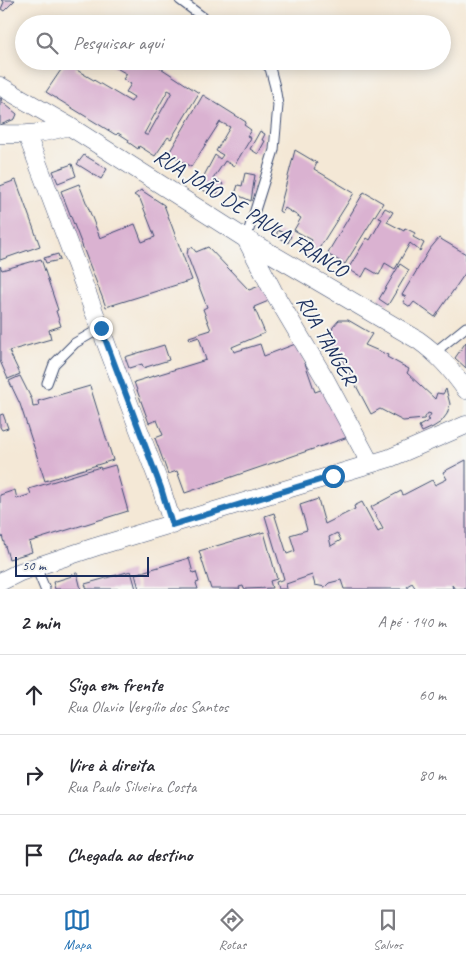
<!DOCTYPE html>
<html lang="pt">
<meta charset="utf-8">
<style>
:root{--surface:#fff;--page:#f7f7f7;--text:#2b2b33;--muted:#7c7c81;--line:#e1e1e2;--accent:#1f6fb2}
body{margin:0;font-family:Caveat,sans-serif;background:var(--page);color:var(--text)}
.scale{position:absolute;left:15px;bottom:12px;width:134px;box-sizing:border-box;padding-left:5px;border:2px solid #1b2f5e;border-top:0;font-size:14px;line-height:18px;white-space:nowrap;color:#1b2f5e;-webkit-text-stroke:4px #f6f6f2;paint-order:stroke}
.stop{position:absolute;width:15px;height:15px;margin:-11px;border:4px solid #1f6fb2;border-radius:50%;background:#fff}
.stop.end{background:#1f6fb2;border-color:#fff;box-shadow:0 1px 5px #0008}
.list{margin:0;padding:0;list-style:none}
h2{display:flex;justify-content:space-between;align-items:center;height:65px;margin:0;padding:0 20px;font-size:21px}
h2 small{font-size:16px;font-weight:400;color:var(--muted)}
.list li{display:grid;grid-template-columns:32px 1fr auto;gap:15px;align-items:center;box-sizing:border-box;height:80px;padding:0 20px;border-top:1px solid var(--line)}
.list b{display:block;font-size:19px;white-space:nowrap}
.list p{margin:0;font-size:16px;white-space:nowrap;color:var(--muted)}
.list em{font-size:16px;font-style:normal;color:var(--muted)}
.icon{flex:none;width:28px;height:28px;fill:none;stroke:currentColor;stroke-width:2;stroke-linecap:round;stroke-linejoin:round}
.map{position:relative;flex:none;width:466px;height:589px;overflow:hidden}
.search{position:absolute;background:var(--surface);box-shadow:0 2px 12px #0003;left:15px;right:15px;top:15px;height:55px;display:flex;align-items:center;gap:12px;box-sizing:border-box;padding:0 18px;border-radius:28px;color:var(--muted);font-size:19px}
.sheet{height:305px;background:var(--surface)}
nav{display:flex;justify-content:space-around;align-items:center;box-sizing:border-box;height:70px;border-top:1px solid var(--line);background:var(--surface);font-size:14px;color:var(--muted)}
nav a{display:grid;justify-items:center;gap:2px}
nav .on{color:var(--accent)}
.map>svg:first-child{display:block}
.building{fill:#dab2d1;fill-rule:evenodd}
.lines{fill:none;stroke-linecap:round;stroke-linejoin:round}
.service-casing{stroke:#3c4b70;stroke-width:11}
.minor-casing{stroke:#3c4b70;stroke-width:19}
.service{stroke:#fff;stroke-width:9}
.minor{stroke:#fff;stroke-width:18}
.route{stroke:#1f6fb2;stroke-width:6}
.labels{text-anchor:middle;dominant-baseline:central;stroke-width:4;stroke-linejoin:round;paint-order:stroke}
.street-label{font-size:21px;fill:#1b2f5e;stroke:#f6f6f2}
</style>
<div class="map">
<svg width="466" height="589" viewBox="0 0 466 589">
<rect width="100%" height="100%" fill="#f6f6f2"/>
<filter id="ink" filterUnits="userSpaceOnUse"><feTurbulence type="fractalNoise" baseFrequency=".02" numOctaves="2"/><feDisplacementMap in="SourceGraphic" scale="10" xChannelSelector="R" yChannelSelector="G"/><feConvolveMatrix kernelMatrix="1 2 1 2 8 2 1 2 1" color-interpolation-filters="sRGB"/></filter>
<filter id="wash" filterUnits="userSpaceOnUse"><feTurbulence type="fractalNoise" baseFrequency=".0096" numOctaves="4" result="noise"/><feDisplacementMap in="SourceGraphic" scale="20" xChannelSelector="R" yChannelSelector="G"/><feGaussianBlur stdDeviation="1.12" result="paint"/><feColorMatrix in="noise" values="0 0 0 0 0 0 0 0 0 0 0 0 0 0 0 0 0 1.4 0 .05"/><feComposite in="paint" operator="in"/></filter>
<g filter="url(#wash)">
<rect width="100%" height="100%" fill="#f4e8d6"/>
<g id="blocks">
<!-- building -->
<path class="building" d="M1,0h14l-11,11 -3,-2 3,-7z
M65,61h15l-5,8 56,33 3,-5 -8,-5 5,-8 -8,-5 4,-5 -23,-13h46l49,32 -28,46 -3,-2 -13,19 -16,-10 -1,3 -10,-7 1,-2 -11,-7 -2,2 -70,-43 19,-28zM168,90l4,2 -24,43h-2l-2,-1z
M203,95l43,27 -2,3 7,5 -4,6 4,2 -17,28 -9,-5 -12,18 10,5 -8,13 -17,-10 17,-32 5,4 3,-4 -7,-4 14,-24 -10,-5 -29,45 -22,-14z
M0,98l2,1 -1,2 16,13 -2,5 -15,6z
M260,131l5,3 -3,6 3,1 -7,13 -8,-5z
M295,150l22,13 -3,6 40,24 -41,65 -8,-5 7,-13 -18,-10 7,-12 -16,-10 -3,5 -3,-2z
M84,155l23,14 -6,10 -24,-15z
M72,164l4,12 -18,7 -5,-12z
M245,173l10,2 -4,26 -16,-7 3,-9 4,1z
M16,180l24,66 -40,14v-74z
M79,184l21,54 35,-14 7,18 13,-5 -15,-38 -6,-4 7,-5 23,15 28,75 -86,27 -45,-116z
M364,192l19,11 -38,61 -18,-10z
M385,208l8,4 -6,10 17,9 1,-3 10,5 -2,4 11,6 -4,8 -10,-8 -15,26 -10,-6 -6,12 -12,-7 -5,9 -14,-8 19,-31 3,2 12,-21 -3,-1z
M277,230l14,6 -3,7 -11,-7z
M439,238l27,16v18l-31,45 -21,-15 -4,5 -7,-5 3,-5 -4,-2 27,-45z
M192,247l4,5 12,-5 41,43 13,-5 9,15 -17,7 11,26 -33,14 2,5 26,-8 4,12 34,-13 17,49 11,-4 25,48 -166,57 -8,-22 -9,3 -13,-36 8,-3 -6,-15 -8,3 -15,-41 72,-22 -7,-23 -9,3 -1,-3 22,-7 -8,-21 4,-2 -20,-52 1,-6z
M58,254l2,6 -14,3 -2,-5z
M41,259l17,51 -2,1 5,15 -12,4 2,9 -42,12 11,23 -12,5 -8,-18v-95l2,4z
M400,264l9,6 -21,35 -9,-6z
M339,320h9l24,14 -7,11 23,10 -1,2 22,12 -2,4 28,26 2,-6 6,1 3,-5 4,15 -3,10 -6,8 -8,5 -11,5 -3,-6 11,-6 -2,-1 3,-5 -3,-1 -4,6 -21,2 -23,-12 -9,5 -37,-70 -3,-10 2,-7z
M466,342v26l-11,-10z
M164,345l5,15 -26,8 -1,-4 -13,4 -4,-11z
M20,376l12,24 1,7 6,-1 -1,-5 52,-15 23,74 -68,21 -25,-77 -11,-23z
M3,414l5,14 -6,2 -2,-3v-12z
M466,460v129h-11l-3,-4 1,4h-37l-4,-6 -5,3 2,3h-65l-3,-9 -12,3 -4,4 -10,-2 -3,-10 -26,9 1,5h-9l-2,-7 8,-3 -19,-63 9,-3 13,41 8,-3 -5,-16 17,-5 -7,-25 18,-6 7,25 30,-15 -1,-3 8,-4 16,30 5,-3 -12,-22 30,-16 2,4 29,-15 3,5 12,-6 -4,-7zM337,533l4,7 -10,6 -2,-9z
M115,465l13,46 -99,31 3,10 -23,7 -7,-23h-2v-41l15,-5 2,9 14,-5 -2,-5 71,-22 1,2z
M264,532l13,47 -7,2 2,7 -28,1 -1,-3 -4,1 1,2h-29l-12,-38z
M189,558l4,15 3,-1 3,10 -3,1 2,6h-59l-4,-15z
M131,571l5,18h-49l-2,-5z
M77,573l4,16h-26l-2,-7 19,-6v-2z"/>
</g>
</g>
<g filter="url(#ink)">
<use href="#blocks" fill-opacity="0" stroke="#3c4b70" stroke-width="1"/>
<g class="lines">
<defs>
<path id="service" d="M180,0l32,24
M246,239l28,-89 4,-45 -3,-18 -5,-19 -8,-7
M435,352l31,-25
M47,383l7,-19 21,-21 26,-15
M36,567l9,22"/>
<path id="minor" d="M0,86l69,40 177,113 172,101c21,15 33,29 48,50
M0,134c28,1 42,0 69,-8
M27,135l93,245 41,108 12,37
M246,239l27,52 51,86 46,86
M0,582l20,-10 75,-25 295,-89 76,-33"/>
</defs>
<!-- service casing -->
<use href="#service" class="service-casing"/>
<!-- minor casing -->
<use href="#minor" class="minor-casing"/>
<!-- service -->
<use href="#service" class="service"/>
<!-- minor -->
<use href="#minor" class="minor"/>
</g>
</g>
<g class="lines" filter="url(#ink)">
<!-- route -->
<path class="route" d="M101,328l60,160 11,37 161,-49"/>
</g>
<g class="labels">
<!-- street labels -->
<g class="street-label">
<text transform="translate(251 213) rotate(32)">RUA JOÃO DE PAULA FRANCO</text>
<text transform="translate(327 340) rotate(60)">RUA TANGER</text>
</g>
</g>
</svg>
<div class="scale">50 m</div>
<div class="stop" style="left:333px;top:476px"></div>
<div class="stop end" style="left:101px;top:328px"></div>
<div class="search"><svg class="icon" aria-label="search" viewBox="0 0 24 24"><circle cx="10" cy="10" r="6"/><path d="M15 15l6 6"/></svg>Pesquisar aqui</div>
</div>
<section class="sheet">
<h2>2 min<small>A pé · 140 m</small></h2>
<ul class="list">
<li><svg class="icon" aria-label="ahead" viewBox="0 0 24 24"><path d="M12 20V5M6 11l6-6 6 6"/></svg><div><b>Siga em frente</b><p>Rua Olavio Vergílio dos Santos</p></div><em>60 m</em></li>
<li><svg class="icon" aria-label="right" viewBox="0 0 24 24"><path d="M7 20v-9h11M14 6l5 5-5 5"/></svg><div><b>Vire à direita</b><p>Rua Paulo Silveira Costa</p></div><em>80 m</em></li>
<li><svg class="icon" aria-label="arrive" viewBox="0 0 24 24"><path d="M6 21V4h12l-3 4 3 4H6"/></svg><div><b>Chegada ao destino</b></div></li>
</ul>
</section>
<nav>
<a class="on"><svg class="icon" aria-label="map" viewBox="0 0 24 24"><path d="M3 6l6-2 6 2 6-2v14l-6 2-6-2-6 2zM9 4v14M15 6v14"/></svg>Mapa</a>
<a><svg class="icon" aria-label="directions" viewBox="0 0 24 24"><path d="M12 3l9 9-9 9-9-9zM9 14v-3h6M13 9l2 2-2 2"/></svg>Rotas</a>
<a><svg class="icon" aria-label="saved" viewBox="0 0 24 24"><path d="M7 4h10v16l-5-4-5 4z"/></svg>Salvos</a>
</nav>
